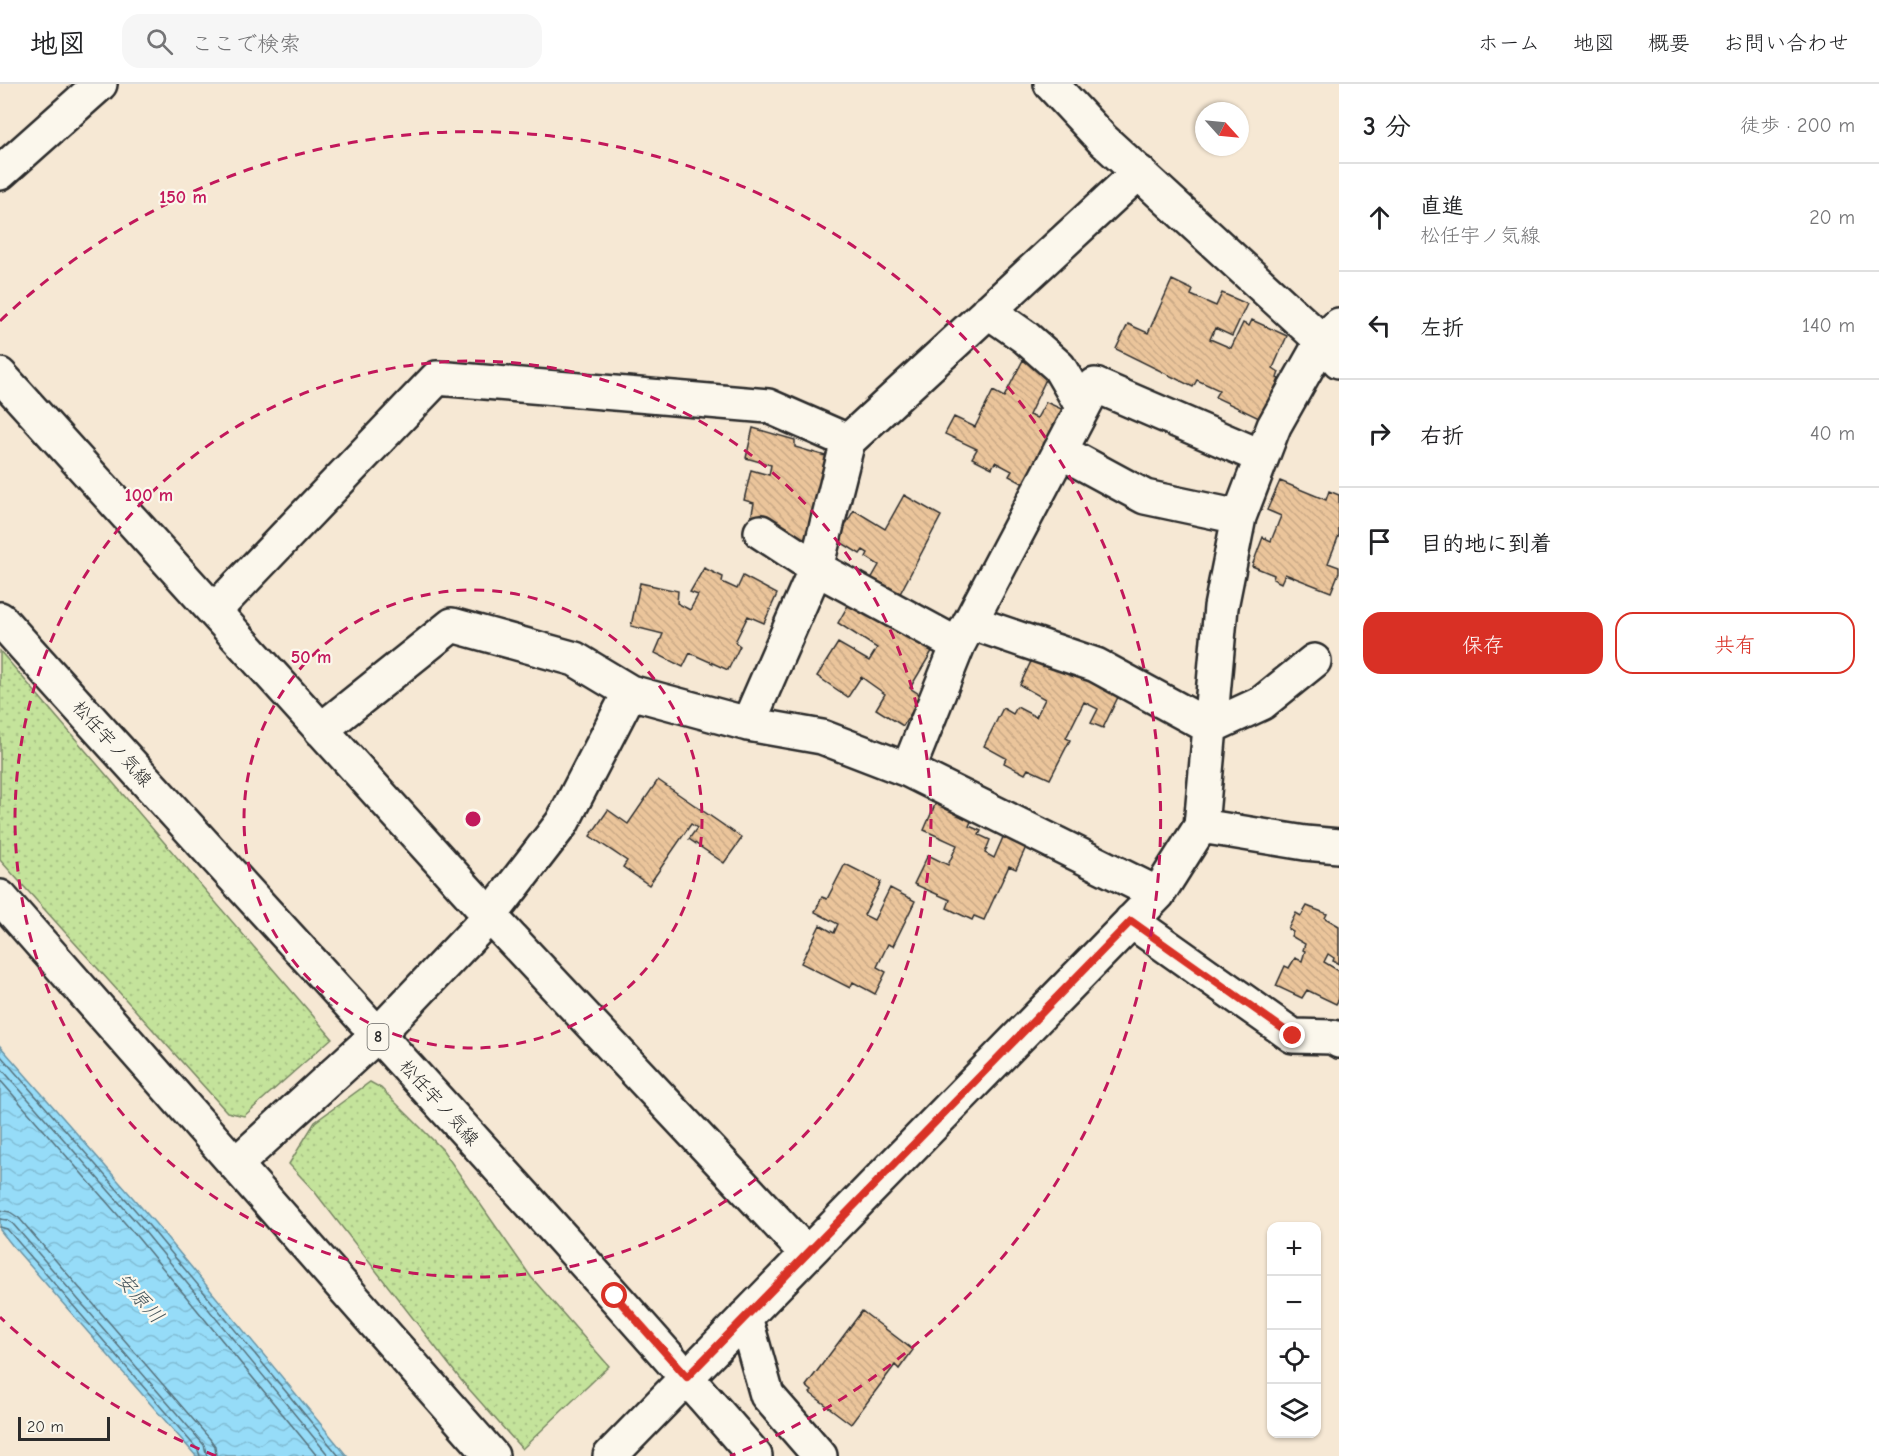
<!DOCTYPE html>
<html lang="ja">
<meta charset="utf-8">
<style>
:root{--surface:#fff;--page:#f6f6f6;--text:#202124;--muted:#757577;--line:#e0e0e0;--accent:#d93025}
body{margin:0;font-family:"Comic Neue","Klee One",sans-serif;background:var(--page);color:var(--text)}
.controls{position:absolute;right:18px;bottom:18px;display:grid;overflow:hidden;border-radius:12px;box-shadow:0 2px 4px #0004}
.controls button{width:54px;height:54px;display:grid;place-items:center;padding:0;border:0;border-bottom:2px solid var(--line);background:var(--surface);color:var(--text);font:30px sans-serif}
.compass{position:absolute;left:1195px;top:18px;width:54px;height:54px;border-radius:50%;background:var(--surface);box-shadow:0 2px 4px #0004;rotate:117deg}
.scale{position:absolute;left:18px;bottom:15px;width:92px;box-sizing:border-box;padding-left:6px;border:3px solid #2b2b2b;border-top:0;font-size:16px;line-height:21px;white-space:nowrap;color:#2b2b2b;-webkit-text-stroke:4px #fbf7ec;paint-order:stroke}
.stop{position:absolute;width:18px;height:18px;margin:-14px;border:4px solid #d93025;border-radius:50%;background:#fff}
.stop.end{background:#d93025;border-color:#fff;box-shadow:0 2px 6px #0008}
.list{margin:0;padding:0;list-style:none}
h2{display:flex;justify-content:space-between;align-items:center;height:78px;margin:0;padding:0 24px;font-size:26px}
h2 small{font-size:20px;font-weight:400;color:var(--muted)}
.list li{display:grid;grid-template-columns:39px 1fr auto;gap:18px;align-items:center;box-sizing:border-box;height:108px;padding:0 24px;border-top:2px solid var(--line)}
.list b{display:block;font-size:22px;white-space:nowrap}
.list p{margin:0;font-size:20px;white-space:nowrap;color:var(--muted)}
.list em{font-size:20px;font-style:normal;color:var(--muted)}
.actions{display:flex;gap:12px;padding:18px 24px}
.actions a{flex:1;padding:14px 0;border:2px solid var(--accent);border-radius:18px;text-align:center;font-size:21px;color:var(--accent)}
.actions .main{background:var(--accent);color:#fff}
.icon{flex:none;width:33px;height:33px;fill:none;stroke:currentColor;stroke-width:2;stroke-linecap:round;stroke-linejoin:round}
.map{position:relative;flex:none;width:1339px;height:1372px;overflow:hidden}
header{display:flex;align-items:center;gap:36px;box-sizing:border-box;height:84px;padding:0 30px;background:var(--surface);border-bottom:2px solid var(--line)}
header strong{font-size:28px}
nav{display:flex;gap:33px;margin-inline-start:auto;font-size:21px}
.search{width:420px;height:54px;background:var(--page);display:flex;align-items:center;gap:15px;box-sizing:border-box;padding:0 21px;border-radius:18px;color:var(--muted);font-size:22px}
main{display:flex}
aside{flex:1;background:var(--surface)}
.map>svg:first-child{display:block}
.grass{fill:url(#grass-dots);stroke:#788763;stroke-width:1.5}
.water{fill:url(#water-waves);stroke:#6b95a6;stroke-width:1.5}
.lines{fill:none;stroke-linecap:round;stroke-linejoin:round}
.shore{stroke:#56727d;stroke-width:1.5}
.building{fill:url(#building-back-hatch);stroke:#2b2b2b;stroke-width:1.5}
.minor-casing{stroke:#2b2b2b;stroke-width:38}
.major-casing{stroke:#2b2b2b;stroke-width:38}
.minor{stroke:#fbf7ec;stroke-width:33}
.major{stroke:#fbf7ec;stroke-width:33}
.route{stroke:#d93025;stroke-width:8}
.ring{fill:none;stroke:#c2185b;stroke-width:3;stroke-dasharray:10 8}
.labels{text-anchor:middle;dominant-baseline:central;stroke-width:4.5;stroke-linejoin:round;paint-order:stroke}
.shield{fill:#fbf7ec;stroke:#696865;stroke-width:1.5}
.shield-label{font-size:16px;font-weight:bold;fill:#2b2b2b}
.street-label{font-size:18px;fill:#2b2b2b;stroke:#fbf7ec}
.water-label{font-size:20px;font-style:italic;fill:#46575e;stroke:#fbf7ec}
.centre{fill:#c2185b;stroke:#fbf7ec;stroke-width:3}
.ring-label{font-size:18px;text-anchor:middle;font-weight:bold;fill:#c2185b;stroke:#fbf7ec;stroke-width:4.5;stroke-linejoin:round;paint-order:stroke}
</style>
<header>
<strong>地図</strong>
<div class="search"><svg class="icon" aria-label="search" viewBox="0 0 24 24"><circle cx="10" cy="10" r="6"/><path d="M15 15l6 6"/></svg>ここで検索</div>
<nav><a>ホーム</a><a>地図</a><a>概要</a><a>お問い合わせ</a></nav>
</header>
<main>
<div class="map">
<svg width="1339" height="1372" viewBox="0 0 1339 1372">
<defs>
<pattern id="grass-dots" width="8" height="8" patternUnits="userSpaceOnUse" patternTransform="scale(1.5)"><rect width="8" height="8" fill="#c4e39b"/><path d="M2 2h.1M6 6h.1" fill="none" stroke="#a9c386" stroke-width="1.8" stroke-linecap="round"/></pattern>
<pattern id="water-waves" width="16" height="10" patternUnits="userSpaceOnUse" patternTransform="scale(1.5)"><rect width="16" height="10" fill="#96dcf8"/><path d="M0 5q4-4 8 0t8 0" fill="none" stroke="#81bdd5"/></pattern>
<pattern id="building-back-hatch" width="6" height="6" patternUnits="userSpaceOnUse" patternTransform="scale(1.5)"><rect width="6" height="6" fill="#ebc59b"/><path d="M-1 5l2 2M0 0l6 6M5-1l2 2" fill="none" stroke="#caa986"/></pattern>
</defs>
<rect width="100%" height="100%" fill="#f6e8d4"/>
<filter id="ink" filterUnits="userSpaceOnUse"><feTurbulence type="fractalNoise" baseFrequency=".0167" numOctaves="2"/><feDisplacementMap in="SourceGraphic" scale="12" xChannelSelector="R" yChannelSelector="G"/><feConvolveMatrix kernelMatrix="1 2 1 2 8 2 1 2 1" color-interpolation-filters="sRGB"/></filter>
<g filter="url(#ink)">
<!-- grass -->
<path class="grass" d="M0,567l332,387 -88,78 -17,-4 -227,-252z
M370,998l11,6 61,61 89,128 78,89 -87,83 -61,-69 -147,-189 -25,-27 26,-42z"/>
<!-- water -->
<path class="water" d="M0,962l155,177 192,233h-151l-184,-211 -12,-15z"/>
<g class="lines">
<!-- shore -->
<path class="shore" d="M0,971l150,172 189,229
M0,983l145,165 184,224
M0,996l138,158 179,218
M0,1126l10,2 9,6 191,221 5,7 1,10
M0,1135l7,1 6,4 191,221 3,11
M0,1143l7,2 191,221 2,6"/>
</g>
<!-- building -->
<path class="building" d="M1172,196l21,10 -2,5 25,11 6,-13 25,11 -15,32 -17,-8 -5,11 21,9 12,-25 6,3 3,-6 35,16 -14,32 6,4 -2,6 2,1 -18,40 -46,-22 4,-7 -22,-10 -4,7 -77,-38 12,-25 20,9z
M1023,276l17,10 -2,2 9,5 -18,38 8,3 9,-16 22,10 -37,76 -22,-12 3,-5 -17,-9 -3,6 -20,-10 5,-9 -32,-15 9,-17 21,10 18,-36 11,6z
M753,344l42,12v7l34,10 -17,84 -24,-6 1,-7 -38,-10 3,-15 -10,-3 7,-30 18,5 2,-10 -25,-7z
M1280,397l46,19 3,-9 10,4v40l-11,28 11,4v5l-8,20 -46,-18 -4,9 -8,-4 1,-4 -22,-9 11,-29 8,4 10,-25 -14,-6z
M904,411l37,21 -46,87 -29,-15 13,-23 -13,-8 2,-4 -5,-3 -3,4 -23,-14 17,-30 31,19z
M704,484l19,9 -1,5 15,7 6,-13 34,18 -13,29 -16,-7 -13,26 5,4 -12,24 -38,-17 -7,14 -28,-14 8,-19 -32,-8 9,-43 38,8 -1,12 13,7 8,-15 -8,-3z
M850,518l42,26 4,-6 38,26 -24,40 12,8 -19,30 -27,-17 9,-15 -24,-17 -13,20 -31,-21 21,-33 31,18 8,-13 -39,-25z
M1034,571l87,36 -18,37 -12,-5 7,-14 -14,-7 -18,36 4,2 -20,39 -22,-10 -3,5 -21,-11 2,-5 -22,-12 19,-38 10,6 4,-7 19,10 9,-18 -25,-14z
M658,696l84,58 -18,25 -35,-24 8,-11 -6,-4 -42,61 -26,-18 4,-6 -37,-25 18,-26 20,14z
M937,716l36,17 -4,9 12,5 -2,4 11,5 -5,13 9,5 10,-23 23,10 -11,24 -7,-3 -25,54 -10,-4 -2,4 -25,-12 3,-8 -36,-16 14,-29 20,10 9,-20 -33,-15z
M845,780l36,18 -17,33 10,5 16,-32 25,13 -22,45 -5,-2 -11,23 9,5 -11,22 -22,-12 -3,6 -49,-25 19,-38 14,8 4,-9 -23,-12 7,-15 5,2z
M1307,822l20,8 -2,4 14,8v38l-6,-3 1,-3 -6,-4 -4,8 15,9v28l-3,5 -29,-14 -5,8 -26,-12 9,-20 4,2 6,-10 7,3 3,-10 -2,-1 2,-6 -14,-8 2,-4 -5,-3 8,-16 5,3z
M862,1227l51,39 -14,19 -4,-4 -44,59 -41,-31 2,-2 -6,-5z"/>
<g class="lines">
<defs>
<path id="minor" d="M1051,0l51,55 220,202 17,20
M0,89l100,-89
M988,227l37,26 34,30 24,41
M0,291l490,541 317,338
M1060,367l85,46 94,20
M761,448l55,36 142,77
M214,527l223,-233 331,28 80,35 291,-269
M970,538l126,43 114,62 52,-24 52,-42
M748,640l68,-156 32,-127
M321,646l131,-105 123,34 55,33
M908,686l50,-125 137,-260 167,72
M1201,742l20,-219 18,-90 35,-91 48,-85 17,-16
M1131,837l162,115 40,1 6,4
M236,1080l141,-129 113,-119 72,-93 68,-131 118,32 74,13 86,33 250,124
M745,1233l22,78 53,61
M610,1372l548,-562 43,-68 104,17 34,3"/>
<path id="major" d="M0,535c250,280 509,553 755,837
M0,813l492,559"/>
</defs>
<!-- minor casing -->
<use href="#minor" class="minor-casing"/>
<!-- major casing -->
<use href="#major" class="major-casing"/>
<!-- minor -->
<use href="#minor" class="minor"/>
<!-- major -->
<use href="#major" class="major"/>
</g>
</g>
<g class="lines" filter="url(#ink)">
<!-- route -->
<path class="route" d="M615,1212l72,81 444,-456 162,115"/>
</g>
<!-- distance rings -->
<g class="ring">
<circle cx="473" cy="735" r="229"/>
<circle cx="473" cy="735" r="458"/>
<path d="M216 1372A687 687 0 0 1 0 1233M0 237A687 687 0 1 1 730 1372"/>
</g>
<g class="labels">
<!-- shield labels -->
<rect class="shield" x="367.5" y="940" width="21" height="26" rx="4.5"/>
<g class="shield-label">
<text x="378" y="953">8</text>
</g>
<!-- street labels -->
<g class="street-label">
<text transform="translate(112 660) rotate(48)">松任宇ノ気線</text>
<text transform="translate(439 1019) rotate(48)">松任宇ノ気線</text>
</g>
<!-- water labels -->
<g class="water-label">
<text transform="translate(140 1214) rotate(48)">安原川</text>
</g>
</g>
<circle cx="473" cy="735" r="9" class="centre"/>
<g class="ring-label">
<text x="183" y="119">150 m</text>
<text x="149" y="417">100 m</text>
<text x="311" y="579">50 m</text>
</g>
</svg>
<div class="controls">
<button>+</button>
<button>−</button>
<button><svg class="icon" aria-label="locate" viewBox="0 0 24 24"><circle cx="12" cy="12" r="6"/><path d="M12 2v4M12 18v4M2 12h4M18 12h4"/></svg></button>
<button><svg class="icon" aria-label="layers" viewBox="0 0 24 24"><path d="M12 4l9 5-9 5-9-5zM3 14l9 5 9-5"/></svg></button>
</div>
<svg class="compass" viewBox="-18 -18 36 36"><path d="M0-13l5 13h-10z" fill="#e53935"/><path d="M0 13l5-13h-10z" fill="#757577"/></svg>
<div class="scale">20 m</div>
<div class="stop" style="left:615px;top:1212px"></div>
<div class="stop end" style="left:1293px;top:952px"></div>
</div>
<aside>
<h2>3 分<small>徒歩 · 200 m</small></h2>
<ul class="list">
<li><svg class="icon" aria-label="ahead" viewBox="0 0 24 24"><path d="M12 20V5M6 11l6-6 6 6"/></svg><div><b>直進</b><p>松任宇ノ気線</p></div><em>20 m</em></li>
<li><svg class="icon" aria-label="left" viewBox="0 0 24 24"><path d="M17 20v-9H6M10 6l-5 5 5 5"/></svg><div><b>左折</b></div><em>140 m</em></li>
<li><svg class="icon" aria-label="right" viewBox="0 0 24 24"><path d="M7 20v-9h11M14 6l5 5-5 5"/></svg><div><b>右折</b></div><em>40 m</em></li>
<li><svg class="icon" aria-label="arrive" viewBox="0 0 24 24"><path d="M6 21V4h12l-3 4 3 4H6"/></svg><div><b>目的地に到着</b></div></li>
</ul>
<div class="actions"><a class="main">保存</a><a>共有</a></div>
</aside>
</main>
